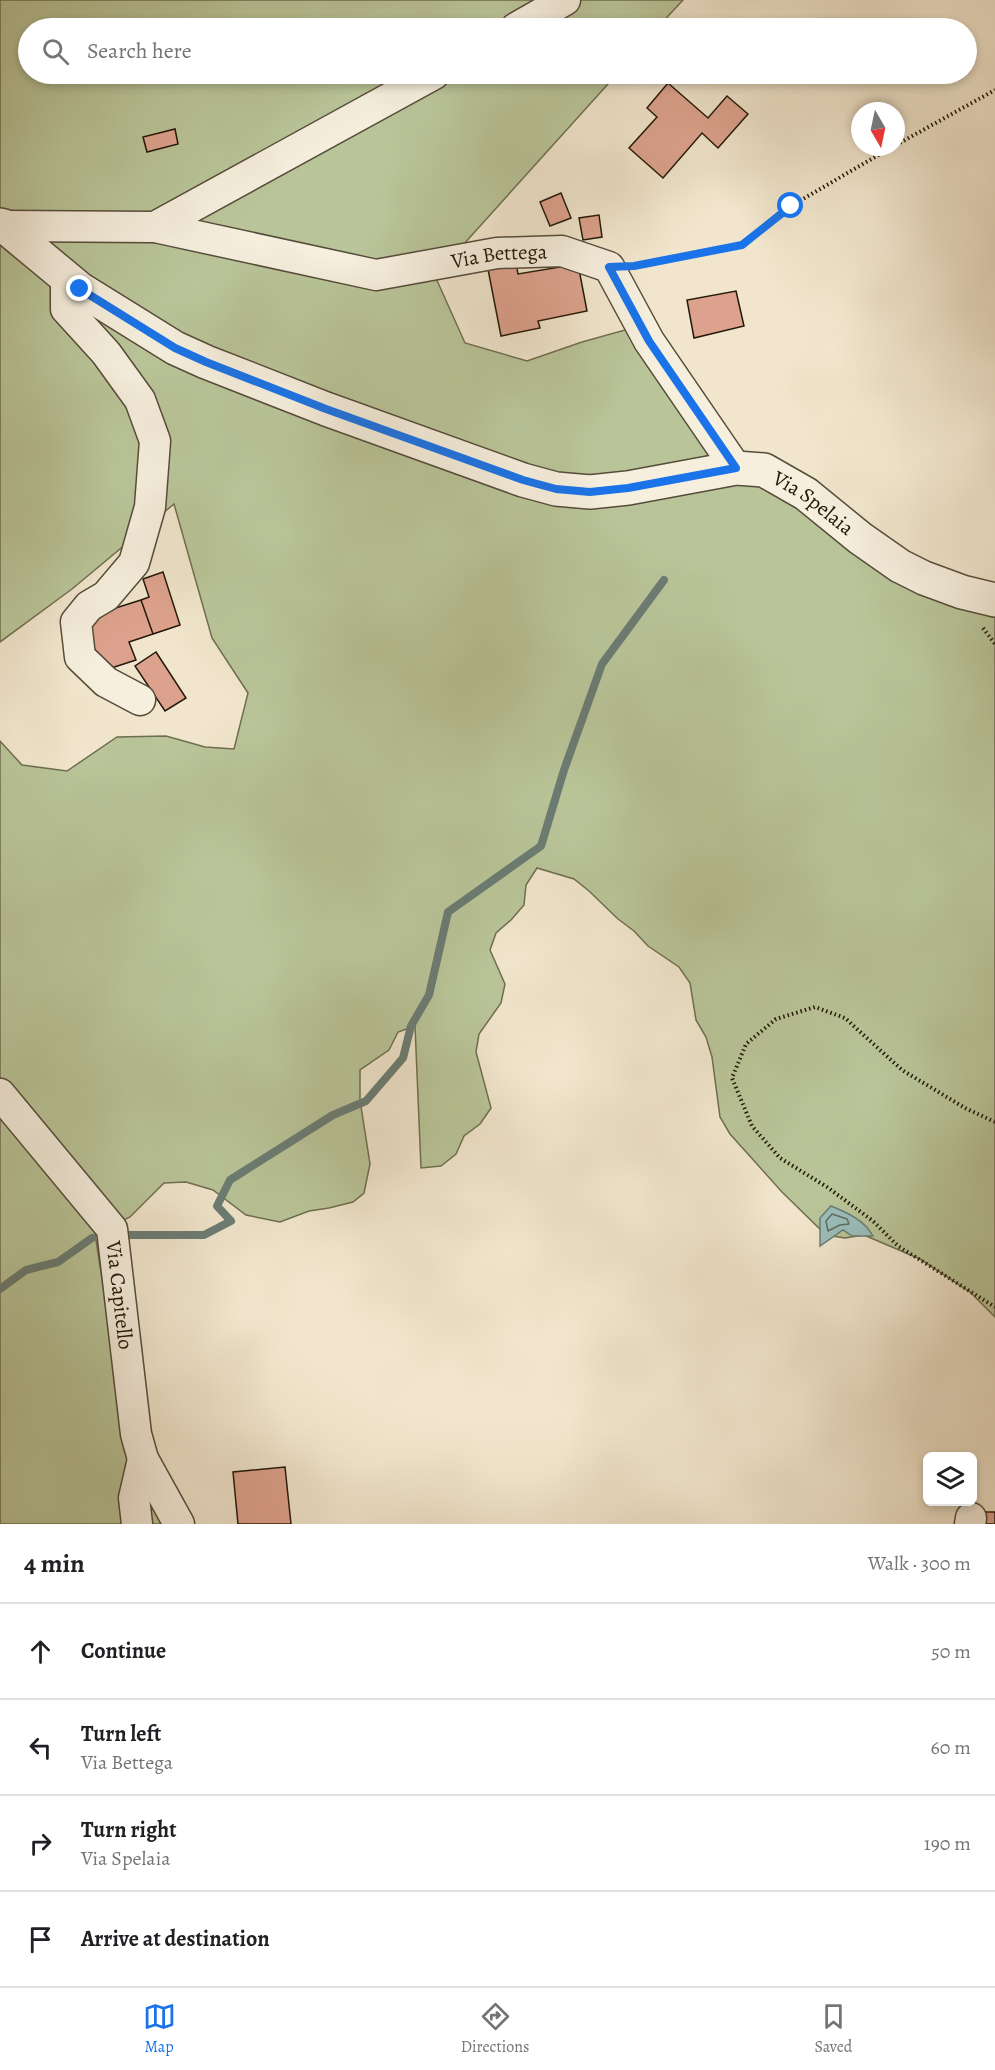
<!DOCTYPE html>
<meta charset="utf-8">
<style>
:root{--surface:#fff;--page:#f2f2f2;--text:#202124;--muted:#757577;--line:#e0e0e0;--accent:#1a73e8}
body{margin:0;font-family:Alegreya,serif;background:var(--page);color:var(--text)}
.controls{position:absolute;right:18px;bottom:18px;display:grid;overflow:hidden;border-radius:9px;box-shadow:0 3px 9px #0003}
.controls button{width:54px;height:54px;display:grid;place-items:center;padding:0;border:0;border-bottom:2px solid var(--line);background:var(--surface);color:var(--text);font:30px sans-serif}
.compass{position:absolute;left:851px;top:102px;width:54px;height:54px;border-radius:50%;background:var(--surface);box-shadow:0 3px 9px #0003;rotate:171deg}
.stop{position:absolute;width:18px;height:18px;margin:-14px;border:4px solid #1a73e8;border-radius:50%;background:#fff}
.stop.end{background:#1a73e8;border-color:#fff;box-shadow:0 2px 6px #0008}
.list{margin:0;padding:0;list-style:none}
h2{display:flex;justify-content:space-between;align-items:center;height:78px;margin:0;padding:0 24px;font-size:26px}
h2 small{font-size:20px;font-weight:400;color:var(--muted)}
.list li{display:grid;grid-template-columns:39px 1fr auto;gap:18px;align-items:center;box-sizing:border-box;height:96px;padding:0 24px;border-top:2px solid var(--line)}
.list b{display:block;font-size:22px;white-space:nowrap}
.list p{margin:0;font-size:20px;white-space:nowrap;color:var(--muted)}
.list em{font-size:20px;font-style:normal;color:var(--muted)}
.icon{flex:none;width:33px;height:33px;fill:none;stroke:currentColor;stroke-width:2;stroke-linecap:round;stroke-linejoin:round}
.map{position:relative;flex:none;width:995px;height:1524px;overflow:hidden}
.search{position:absolute;background:var(--surface);box-shadow:0 3px 9px #0003;left:18px;right:18px;top:18px;height:66px;display:flex;align-items:center;gap:15px;box-sizing:border-box;padding:0 21px;border-radius:33px;color:var(--muted);font-size:22px}
.sheet{height:462px;background:var(--surface)}
nav{display:flex;justify-content:space-around;align-items:center;box-sizing:border-box;height:84px;border-top:2px solid var(--line);background:var(--surface);font-size:16px;color:var(--muted)}
nav a{display:grid;justify-items:center;gap:3px}
nav .on{color:var(--accent)}
.map>svg:first-child{display:block}
.green{fill:#b9c599;stroke:#6e6e51;stroke-width:1.5}
.water{fill:#9bbfbc;stroke:#6b7c74;stroke-width:1.5}
.lines{fill:none;stroke-linecap:round;stroke-linejoin:round}
.shore{stroke:#5f6c62;stroke-width:1.5}
.stream{stroke:#6b7c74;stroke-width:8}
.building{fill:#dda28d;stroke:#231809;stroke-width:1.5}
.minor-casing{stroke:#564c3a;stroke-width:33}
.tertiary-casing{stroke:#564c3a;stroke-width:36}
.path{stroke:#231809;stroke-width:4;stroke-dasharray:1.5 3;stroke-linecap:butt}
.minor{stroke:#f6efde;stroke-width:30}
.tertiary{stroke:#f6efde;stroke-width:33}
.route{stroke:#1a73e8;stroke-width:8}
.labels{text-anchor:middle;dominant-baseline:central;stroke-width:6;stroke-linejoin:round;paint-order:stroke}
.street-label{font-size:21px;fill:#231809;stroke:#f6efde}
</style>
<div class="map">
<svg width="995" height="1524" viewBox="0 0 995 1524">
<rect width="100%" height="100%" fill="#f1e6cd"/>
<filter id="stains"><feTurbulence type="fractalNoise" baseFrequency=".00333" numOctaves="4"/><feColorMatrix values="0 0 0 0 .2 0 0 0 0 .09 0 0 0 0 .02 0 0 0 .5 -.17"/></filter>
<radialGradient id="worn" r=".72"><stop offset=".6" stop-color="#630" stop-opacity="0"/><stop offset="1" stop-color="#630" stop-opacity=".3"/></radialGradient>
<!-- green -->
<path class="green" d="M0,0h683l-26,28h-629v46h589l-182,202 30,67 62,18 55,-19 50,-14 121,139 157,106 85,26v718l-25,-25 -50,-33 -56,-24 -19,3 -19,-3 -44,-43 -52,-58 -10,-17 -8,-60 -6,-20 -10,-17 -6,-37 -11,-16 -31,-21 -14,-15 -16,-12 -29,-28 -15,-12 -37,-11 -11,17 -2,20 -13,15 -15,13 -6,17 15,34 -4,19 -22,31 -3,18 15,56 -11,16 -16,12 -8,18 -15,12 -20,2 -6,-142 -17,6 -9,18 -29,20v30l10,64 -6,29 -11,9 -24,6 -20,3 -29,11 -34,-7 -33,-25 -27,-8 -22,1 -34,34 -35,17 33,209 48,81h-176v-783l22,24 45,6 50,-34 49,-1 39,11 29,2 14,-56 -36,-55 -38,-134 -102,85 -72,53z"/>
<!-- water -->
<path class="water" d="M831,1206c17,7 33,14 42,30h-21l-9,-6 -23,16v-28z"/>
<g class="lines">
<!-- shore -->
<path class="shore" d="M832,1214l15,5 2,5 -9,1 -12,6 -2,-10z"/>
<!-- stream -->
<path class="stream" d="M125,1235h79l27,-14 -14,-15 13,-26 103,-65 33,-14 37,-43 8,-32 18,-31 19,-83 93,-66 23,-76 38,-106 62,-84
M0,1289l26,-19 32,-8 34,-24"/>
</g>
<!-- building -->
<path class="building" d="M668,83l40,35 19,-22 21,18 -30,34 -16,-15 -39,45 -34,-30 28,-31 -10,-9z
M175,129l3,15 -31,8 -4,-15z
M561,193l10,25 -21,8 -10,-24z
M599,215l3,22 -19,3 -4,-22z
M515,258l3,16 60,-10 9,47 -49,10 2,7 -39,8 -14,-72z
M736,291l8,35 -50,12 -7,-38z
M163,572l17,53 -27,9 -12,-34 8,-3 -6,-18z
M141,600l12,34 -24,8 7,18 -34,11 -18,-53z
M156,652l30,46 -21,13 -30,-45z
M285,1467l6,57h-53l-5,-52z
M983,1512h12v12h-12z"/>
<g class="lines">
<defs>
<g id="minor">
<path d="M516,28l49,-28"/>
<path d="M4,226l151,1 279,-153"/>
<path id="s1" d="M155,227l221,48 121,-22 65,-2 47,16 40,74 87,127"/>
<path d="M66,277v32l40,44 34,47 15,41 -5,66 -16,56 -28,33 -17,10 -13,16 4,35 26,25 34,18"/>
<path id="s2" d="M0,1094l112,135 24,205 7,25 36,65"/>
<path d="M137,1524l-3,-26 9,-39"/>
<path d="M970,1524l1,-6"/>
</g>
<g id="tertiary">
<path id="s3" d="M0,225l4,1 76,63 95,59 31,14 120,47 197,71 33,9 34,3 38,-4 108,-20 28,2 42,24 54,44 40,28 24,12 38,14 33,8"/>
</g>
</defs>
<!-- minor casing -->
<use href="#minor" class="minor-casing"/>
<!-- tertiary casing -->
<use href="#tertiary" class="tertiary-casing"/>
<!-- path -->
<path class="path" d="M896,145l99,-55
M637,266l105,-21 49,-39 101,-59
M983,628l12,16
M995,1122l-30,-14 -63,-38 -57,-52 -30,-11 -39,12 -30,25 -14,34 20,48 28,32 47,29 46,34 25,25 97,61"/>
<!-- minor -->
<use href="#minor" class="minor"/>
<!-- tertiary -->
<use href="#tertiary" class="tertiary"/>
</g>
<g class="lines">
<!-- route -->
<path class="route" d="M80,289l95,59 31,14 120,47 197,71 33,9 34,3 38,-4 108,-20 -87,-127 -40,-74 25,-1 108,-21 49,-39"/>
</g>
<g class="labels">
<!-- street labels -->
<g class="street-label">
<text stroke="none"><textPath href="#s1" startOffset="351">Via Bettega</textPath></text>
<text stroke="none"><textPath href="#s3" startOffset="891">Via Spelaia</textPath></text>
<text stroke="none"><textPath href="#s2" startOffset="242">Via Capitello</textPath></text>
</g>
</g>
<rect width="100%" height="100%" filter="url(#stains)"/>
<rect width="100%" height="100%" fill="url(#worn)"/>
</svg>
<div class="controls">
<button><svg class="icon" aria-label="layers" viewBox="0 0 24 24"><path d="M12 4l9 5-9 5-9-5zM3 14l9 5 9-5"/></svg></button>
</div>
<svg class="compass" viewBox="-18 -18 36 36"><path d="M0-13l5 13h-10z" fill="#e53935"/><path d="M0 13l5-13h-10z" fill="#757577"/></svg>
<div class="stop" style="left:791px;top:206px"></div>
<div class="stop end" style="left:80px;top:289px"></div>
<div class="search"><svg class="icon" aria-label="search" viewBox="0 0 24 24"><circle cx="10" cy="10" r="6"/><path d="M15 15l6 6"/></svg>Search here</div>
</div>
<section class="sheet">
<h2>4 min<small>Walk · 300 m</small></h2>
<ul class="list">
<li><svg class="icon" aria-label="ahead" viewBox="0 0 24 24"><path d="M12 20V5M6 11l6-6 6 6"/></svg><div><b>Continue</b></div><em>50 m</em></li>
<li><svg class="icon" aria-label="left" viewBox="0 0 24 24"><path d="M17 20v-9H6M10 6l-5 5 5 5"/></svg><div><b>Turn left</b><p>Via Bettega</p></div><em>60 m</em></li>
<li><svg class="icon" aria-label="right" viewBox="0 0 24 24"><path d="M7 20v-9h11M14 6l5 5-5 5"/></svg><div><b>Turn right</b><p>Via Spelaia</p></div><em>190 m</em></li>
<li><svg class="icon" aria-label="arrive" viewBox="0 0 24 24"><path d="M6 21V4h12l-3 4 3 4H6"/></svg><div><b>Arrive at destination</b></div></li>
</ul>
</section>
<nav>
<a class="on"><svg class="icon" aria-label="map" viewBox="0 0 24 24"><path d="M3 6l6-2 6 2 6-2v14l-6 2-6-2-6 2zM9 4v14M15 6v14"/></svg>Map</a>
<a><svg class="icon" aria-label="directions" viewBox="0 0 24 24"><path d="M12 3l9 9-9 9-9-9zM9 14v-3h6M13 9l2 2-2 2"/></svg>Directions</a>
<a><svg class="icon" aria-label="saved" viewBox="0 0 24 24"><path d="M7 4h10v16l-5-4-5 4z"/></svg>Saved</a>
</nav>
